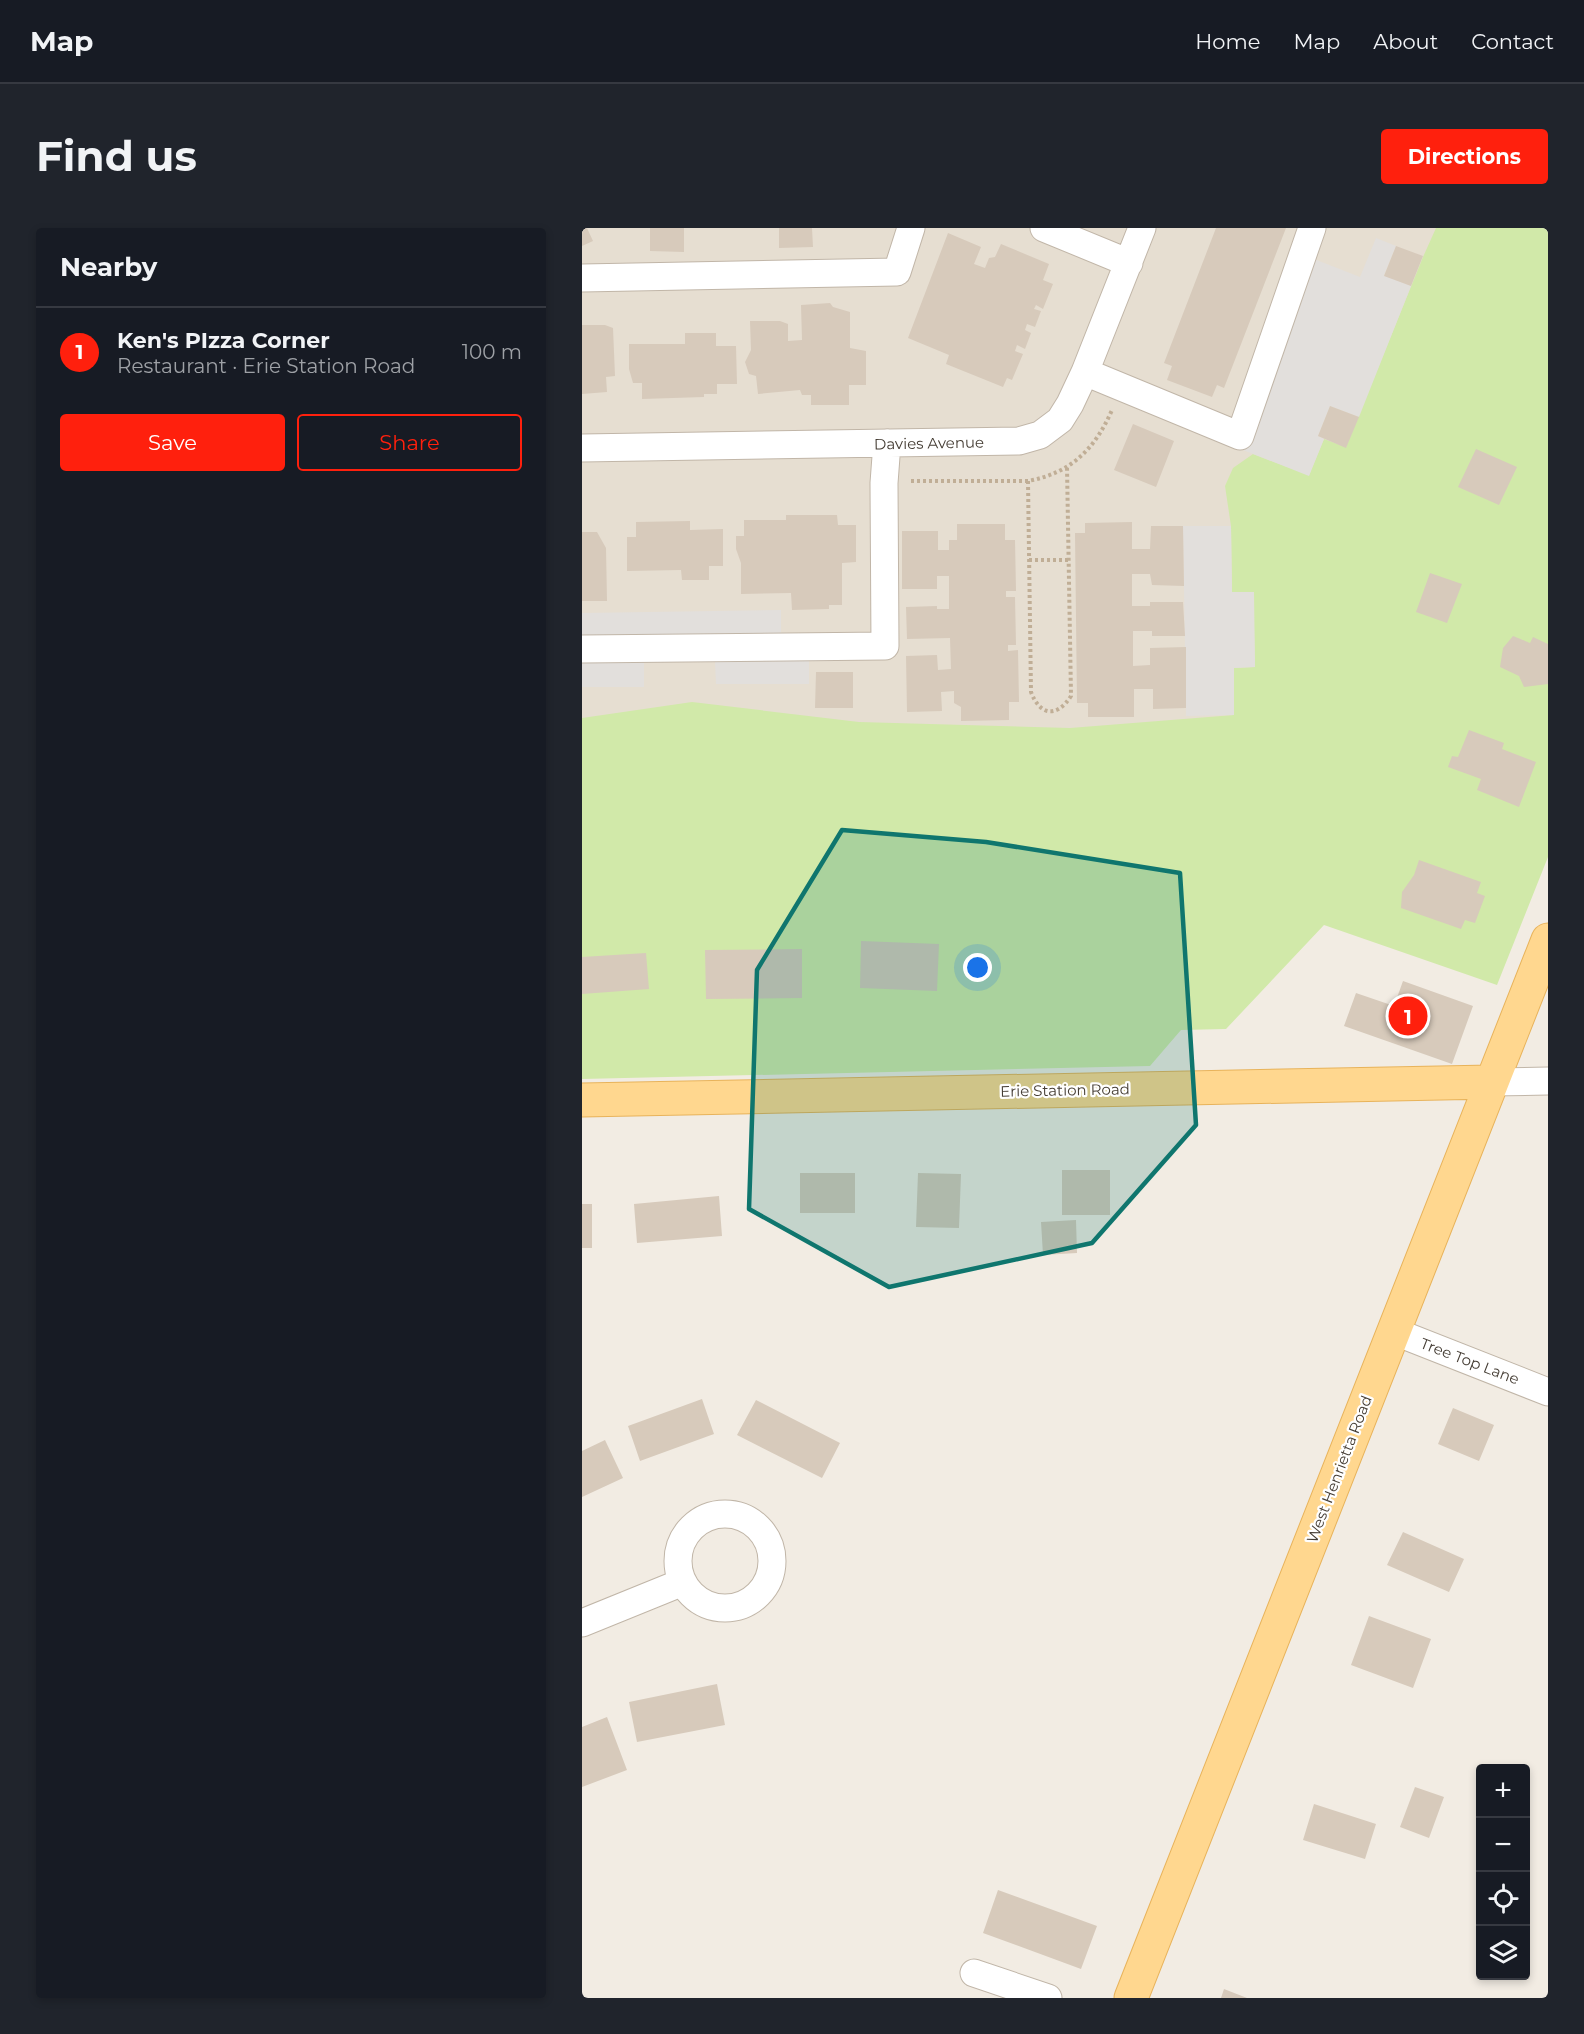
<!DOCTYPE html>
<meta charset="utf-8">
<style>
:root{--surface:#171b24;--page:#20242c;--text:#f1f3f6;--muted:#9ea1a6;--line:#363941;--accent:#ff200d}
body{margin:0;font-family:Montserrat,sans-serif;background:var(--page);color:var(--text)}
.controls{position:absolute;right:18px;bottom:18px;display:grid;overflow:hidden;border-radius:6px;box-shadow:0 3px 9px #0003}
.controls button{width:54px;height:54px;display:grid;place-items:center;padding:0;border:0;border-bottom:2px solid var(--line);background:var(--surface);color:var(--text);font:30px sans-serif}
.you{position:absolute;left:396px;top:740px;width:21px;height:21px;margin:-15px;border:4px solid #fff;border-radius:50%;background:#1a73e8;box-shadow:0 0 0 9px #1a73e833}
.badge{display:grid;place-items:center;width:39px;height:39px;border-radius:50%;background:var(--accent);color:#fff;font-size:20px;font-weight:700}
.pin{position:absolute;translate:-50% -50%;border:3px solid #fff;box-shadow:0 2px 6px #0006}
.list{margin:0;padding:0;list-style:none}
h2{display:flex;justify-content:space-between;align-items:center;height:78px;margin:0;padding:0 24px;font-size:26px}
h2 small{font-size:20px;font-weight:400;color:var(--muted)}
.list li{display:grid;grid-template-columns:39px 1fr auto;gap:18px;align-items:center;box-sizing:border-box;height:90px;padding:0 24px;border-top:2px solid var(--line)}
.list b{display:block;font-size:22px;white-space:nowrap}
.list p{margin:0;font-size:20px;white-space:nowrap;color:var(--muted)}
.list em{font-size:20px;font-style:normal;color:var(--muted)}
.actions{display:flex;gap:12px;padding:18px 24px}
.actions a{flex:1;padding:14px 0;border:2px solid var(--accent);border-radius:6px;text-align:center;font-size:21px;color:var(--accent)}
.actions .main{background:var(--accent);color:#fff}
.icon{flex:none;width:33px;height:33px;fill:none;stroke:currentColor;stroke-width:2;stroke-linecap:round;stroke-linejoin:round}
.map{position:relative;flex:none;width:966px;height:1770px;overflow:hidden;border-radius:6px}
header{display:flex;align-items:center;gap:36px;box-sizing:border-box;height:84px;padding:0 30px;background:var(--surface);border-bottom:2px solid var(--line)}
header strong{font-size:28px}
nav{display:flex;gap:33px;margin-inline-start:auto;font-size:21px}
.intro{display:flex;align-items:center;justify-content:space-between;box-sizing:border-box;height:144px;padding:0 36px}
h1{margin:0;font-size:42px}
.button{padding:15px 27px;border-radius:6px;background:var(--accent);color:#fff;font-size:21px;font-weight:700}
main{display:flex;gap:36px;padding:0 36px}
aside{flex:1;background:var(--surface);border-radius:6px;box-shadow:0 3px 9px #0003}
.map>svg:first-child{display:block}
.residential{fill:#e6ded1}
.green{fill:#d1e9a9}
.parking{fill:#e2dfdc}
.building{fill:#d7cabb}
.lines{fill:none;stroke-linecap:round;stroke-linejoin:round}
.minor-casing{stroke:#c1b6a8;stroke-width:29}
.major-casing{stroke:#e8b35b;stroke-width:35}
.path{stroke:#c0ae96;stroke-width:4;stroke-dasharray:3 3;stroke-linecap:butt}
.minor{stroke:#fff;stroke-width:27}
.major{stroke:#ffd78f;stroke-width:33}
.marked{fill:#0f766e;fill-opacity:0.2;stroke:#0f766e;stroke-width:4.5;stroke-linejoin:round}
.labels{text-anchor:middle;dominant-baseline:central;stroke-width:4.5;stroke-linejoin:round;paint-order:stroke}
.street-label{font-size:15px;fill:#443c33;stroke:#fff}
</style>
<header>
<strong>Map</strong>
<nav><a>Home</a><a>Map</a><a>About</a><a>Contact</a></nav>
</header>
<div class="intro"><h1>Find us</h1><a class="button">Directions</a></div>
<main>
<aside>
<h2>Nearby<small></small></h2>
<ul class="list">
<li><span class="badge">1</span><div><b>Ken's PIzza Corner</b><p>Restaurant · Erie Station Road</p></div><em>100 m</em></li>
</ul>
<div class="actions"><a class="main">Save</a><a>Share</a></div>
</aside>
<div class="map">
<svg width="966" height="1770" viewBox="0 0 966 1770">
<rect width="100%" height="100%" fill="#f2ece3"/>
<!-- residential -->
<path class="residential" d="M0,0h887l-246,528 -641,-2z"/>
<!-- green -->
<path class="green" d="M854,0h108l4,2v627l-51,128 -173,-60 -98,104 -45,1 -31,36 -568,13v-361l110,-16 167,20 211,6 164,-13v-47l21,-1 -2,-75 -21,1 -1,-67 -6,-40 8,-18 20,-14 56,21 15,-36 22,8 77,-190z"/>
<!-- parking -->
<path class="parking" d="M794,10l20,8 -12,29 27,11 -52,131 -29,-11 -12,30 6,3 -15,37 -71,-28 76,-189 46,18z
M601,298h48l1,66h22l1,75 -21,1v47l-48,1z
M199,382v26l28,22v26h-93l-1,-22h-71v25h-62v-74z"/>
<!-- building -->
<path class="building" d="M0,0h5l6,13 -11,5z
M68,0h34v24l-34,-1z
M197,0h33l1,19 -34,1z
M634,0h70l-62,160 -7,-3 -5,12 -45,-17 5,-14 -8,-3z
M366,5l33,14 -7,17 11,4 4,-10 6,-1 6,-13 48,20 -6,16 10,4 -10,25 -7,-4 -2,4 7,2 -6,16 -8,-3 -2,6 6,3 -6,16 -8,-4 -2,6 8,3 -11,26 -5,-2 -4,9 -57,-23 3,-9 -41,-17z
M814,18l27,10 -12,30 -27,-10z
M248,75l3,4 17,5v36l16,3v34h-17v20h-38v-10h-9l-2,-5 -42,4 -2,-18 -7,-2 -4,-12 6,-12 -1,-29h30l8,3v17l14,-1 -1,-35z
M0,97h23l8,3 2,48 -9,1 1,15 -25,2z
M103,105h31v13h20l1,38h-20v10h-13v3l-62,2v-16h-9l-4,-14v-25h56z
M748,178l29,11 -13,31 -28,-12z
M551,196l41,17 -18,46 -42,-17z
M894,221l41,18 -18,38 -41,-18z
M204,287h51l1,10h18v37l-14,1v42h-13v4l-37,1 -1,-17 -50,1v-31l-5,-14v-13h8v-16h42z
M108,293v9l33,-1v37h-14v14h-27l-1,-10 -54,1v-34h9v-15z
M550,294v27h18l1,-23h32l1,60 -32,-1 -2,-11h-18v32h18v-4h33l2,34h-33v-5h-19v35l17,-1v-17l36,-1v61l-33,1v-20h-19v28h-46v-14h-11l-2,-170h10v-10z
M375,296h48v16h10l1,51h-10v6h9l1,48h-8v6l10,-1 1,52h-10v18l-48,1v-14l-7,-4v-12l-13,1 1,19 -35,1 -1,-56 31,-1 1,15 13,-1 -1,-31 -43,1 -1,-32 31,-1v3h12v-33h-12v13h-35v-58h36v19h11v-10h8z
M0,304h15l9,16 1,53h-25z
M848,345l32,11 -15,39 -31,-11z
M931,408l17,7 3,-6 15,7v40l-24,3 -5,-11 -19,-9 3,-19z
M234,444h37v36h-38z
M887,502l35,13 -2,6 34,13 -17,45 -42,-17 4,-11 -33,-12 4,-11 6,1z
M837,632l62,22 -4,11 8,3 -10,27 -10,-3 -4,9 -60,-21 1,-16 12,-17z
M279,713l78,3 -2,47 -77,-3z
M220,721v49l-96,1 -1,-49z
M64,725l3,36 -67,5v-37z
M821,753l70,25 -21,58 -108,-38 12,-33 38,13z
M480,942h48v45h-48z
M218,945h55v40h-55z
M336,945l43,1 -2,54 -43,-1z
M137,968l3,40 -85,7 -3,-39z
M0,976h10v44h-10z
M494,992l1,33 -34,2 -2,-33z
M120,1171l12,35 -74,27 -12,-35z
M174,1172l84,43 -18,35 -85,-43z
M871,1180l41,17 -15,36 -41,-17z
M23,1212l18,38 -41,19v-46z
M821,1304l61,27 -15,33 -62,-27z
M787,1388l62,23 -18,49 -62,-23z
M135,1456l8,41 -88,17 -8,-40z
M25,1489l20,53 -45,17v-60z
M833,1559l29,10 -15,41 -29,-11z
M732,1576l62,20 -11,35 -62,-19z
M416,1662l99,36 -16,43 -98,-36z
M642,1761l23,9h-26z"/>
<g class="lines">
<defs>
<path id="minor" d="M462,0l85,35
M0,50l315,-6 14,-44
M503,144l155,64 72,-208
M0,220l437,-7 21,-6 20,-15 10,-16 15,-32 57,-144
M0,421l303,-3 -1,-163 3,-40
M909,854l57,-1
M811,1103l155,61
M96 1333a47 47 0 1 1 94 0a47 47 0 1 1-94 0Z
M0,1395l101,-41
M392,1745l74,25"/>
<path id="major" d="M0,872l909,-18
M549,1770l417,-1058"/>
</defs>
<!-- minor casing -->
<use href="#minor" class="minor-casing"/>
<!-- major casing -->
<use href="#major" class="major-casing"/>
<!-- path -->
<path class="path" d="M329,253h117c43,-8 67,-32 84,-71
M446,253l3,211c9,24 26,26 40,4l-4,-229
M447,332h39"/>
<!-- minor -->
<use href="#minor" class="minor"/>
<!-- major -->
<use href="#major" class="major"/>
</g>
<!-- marked area -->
<path class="marked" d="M260,602l144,12 194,31 16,252 -104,118 -203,44 -140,-78 8,-239z"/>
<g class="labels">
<!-- street labels -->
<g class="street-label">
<text transform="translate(347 215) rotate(-1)">Davies Avenue</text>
<text transform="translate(483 862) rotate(-1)">Erie Station Road</text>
<text transform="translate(888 1133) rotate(21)">Tree Top Lane</text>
<text transform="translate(757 1241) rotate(-69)">West Henrietta Road</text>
</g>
</g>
</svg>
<div class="controls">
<button>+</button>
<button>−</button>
<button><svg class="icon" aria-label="locate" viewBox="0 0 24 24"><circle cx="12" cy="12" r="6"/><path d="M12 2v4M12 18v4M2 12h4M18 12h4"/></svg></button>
<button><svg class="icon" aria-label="layers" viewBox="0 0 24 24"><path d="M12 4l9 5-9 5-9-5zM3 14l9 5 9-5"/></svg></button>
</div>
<div class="you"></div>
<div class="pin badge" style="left:826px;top:788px">1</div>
</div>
</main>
